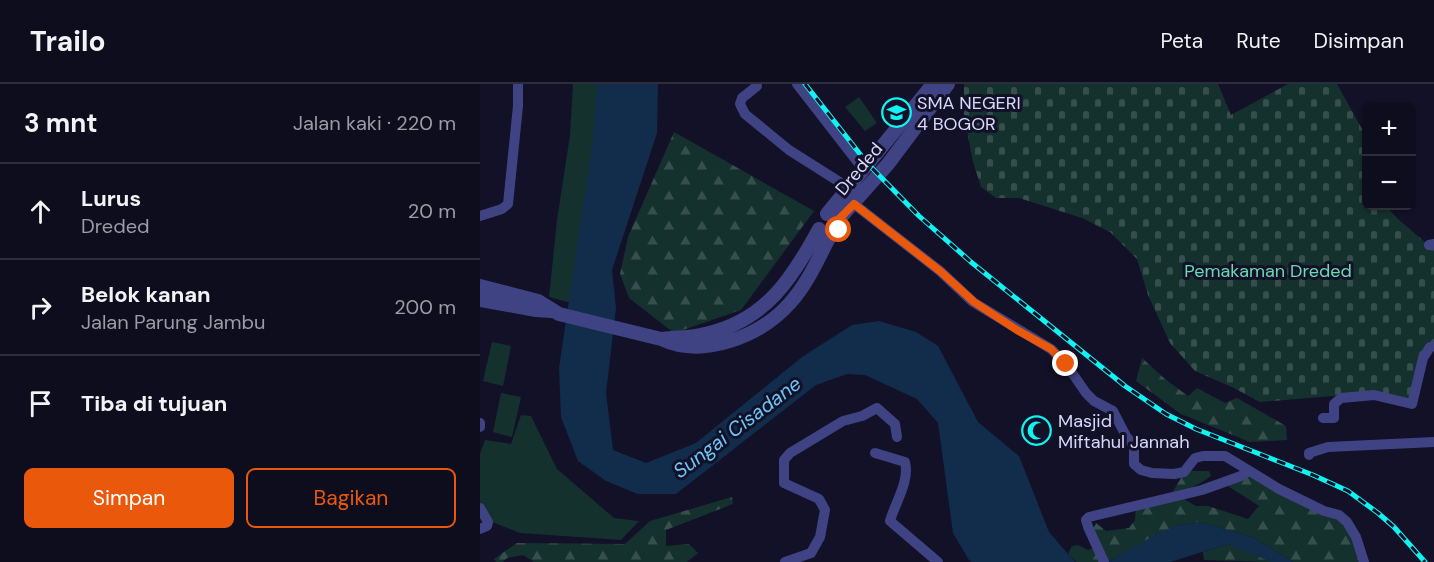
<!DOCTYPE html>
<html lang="id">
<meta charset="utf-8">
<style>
:root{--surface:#0e0d1e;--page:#171627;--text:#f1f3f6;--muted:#9b9ca4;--line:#2e2d3c;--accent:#ea580c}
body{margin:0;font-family:"DM Sans",sans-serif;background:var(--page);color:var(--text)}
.controls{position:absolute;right:18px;top:18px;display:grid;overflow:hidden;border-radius:9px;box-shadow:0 2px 4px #0004}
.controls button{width:54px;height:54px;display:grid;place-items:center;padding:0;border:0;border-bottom:2px solid var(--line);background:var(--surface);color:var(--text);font:30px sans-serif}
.stop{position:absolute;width:18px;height:18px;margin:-14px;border:4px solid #ea580c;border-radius:50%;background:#fff}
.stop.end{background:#ea580c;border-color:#fff;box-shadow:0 2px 6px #0008}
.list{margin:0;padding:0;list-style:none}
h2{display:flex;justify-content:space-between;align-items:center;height:78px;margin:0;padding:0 24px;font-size:26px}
h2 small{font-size:20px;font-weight:400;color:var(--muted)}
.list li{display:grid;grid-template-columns:39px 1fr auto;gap:18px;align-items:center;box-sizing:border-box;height:96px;padding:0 24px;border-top:2px solid var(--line)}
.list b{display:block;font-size:22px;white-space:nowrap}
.list p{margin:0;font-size:20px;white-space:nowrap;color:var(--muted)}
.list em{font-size:20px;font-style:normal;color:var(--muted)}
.actions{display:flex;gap:12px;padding:18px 24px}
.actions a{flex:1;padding:14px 0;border:2px solid var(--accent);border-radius:9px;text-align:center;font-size:21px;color:var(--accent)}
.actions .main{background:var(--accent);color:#fff}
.icon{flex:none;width:33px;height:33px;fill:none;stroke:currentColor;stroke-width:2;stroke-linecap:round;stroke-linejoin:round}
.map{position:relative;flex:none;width:954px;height:478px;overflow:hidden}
header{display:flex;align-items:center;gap:36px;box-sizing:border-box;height:84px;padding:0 30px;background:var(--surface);border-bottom:2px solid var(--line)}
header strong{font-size:28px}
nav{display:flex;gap:33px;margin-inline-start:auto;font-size:21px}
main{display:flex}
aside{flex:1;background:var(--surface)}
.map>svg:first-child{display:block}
.grass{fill:#15312d}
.forest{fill:url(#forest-firs)}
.cemetery{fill:url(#cemetery-stones)}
.water{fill:#112d4b}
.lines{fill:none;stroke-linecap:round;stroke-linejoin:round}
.minor{stroke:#3f4384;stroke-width:10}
.tertiary{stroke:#3f4384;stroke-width:14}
.rail-casing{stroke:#10f3f3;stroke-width:5}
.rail{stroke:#131128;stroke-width:3;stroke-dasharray:9;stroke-linecap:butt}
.route{stroke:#ea580c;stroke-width:8}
.labels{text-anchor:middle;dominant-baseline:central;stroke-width:6;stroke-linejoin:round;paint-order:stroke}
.poi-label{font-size:18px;fill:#dadafd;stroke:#131128;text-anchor:start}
.street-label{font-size:18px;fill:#dadafd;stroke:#131128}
.park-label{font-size:18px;fill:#68dbb3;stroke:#131128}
.water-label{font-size:20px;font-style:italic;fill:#6dc6f8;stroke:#131128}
</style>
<header>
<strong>Trailo</strong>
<nav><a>Peta</a><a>Rute</a><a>Disimpan</a></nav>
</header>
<main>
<aside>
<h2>3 mnt<small>Jalan kaki · 220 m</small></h2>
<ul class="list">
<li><svg class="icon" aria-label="ahead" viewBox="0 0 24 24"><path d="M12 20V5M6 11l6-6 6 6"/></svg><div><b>Lurus</b><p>Dreded</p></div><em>20 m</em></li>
<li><svg class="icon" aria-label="right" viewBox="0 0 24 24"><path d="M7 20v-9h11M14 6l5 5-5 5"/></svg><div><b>Belok kanan</b><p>Jalan Parung Jambu</p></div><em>200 m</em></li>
<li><svg class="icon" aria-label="arrive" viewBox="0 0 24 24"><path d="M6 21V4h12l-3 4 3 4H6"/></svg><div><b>Tiba di tujuan</b></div></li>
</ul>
<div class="actions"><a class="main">Simpan</a><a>Bagikan</a></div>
</aside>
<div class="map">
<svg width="954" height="478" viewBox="0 0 954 478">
<defs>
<pattern id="forest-firs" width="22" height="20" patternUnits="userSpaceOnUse" patternTransform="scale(1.5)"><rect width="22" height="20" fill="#15312d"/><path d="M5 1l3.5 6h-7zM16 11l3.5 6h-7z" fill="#364e4c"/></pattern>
<pattern id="cemetery-stones" width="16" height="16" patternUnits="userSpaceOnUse" patternTransform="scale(1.5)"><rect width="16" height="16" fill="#15312d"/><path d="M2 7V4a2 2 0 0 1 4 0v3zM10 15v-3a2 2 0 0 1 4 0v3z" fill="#364e4c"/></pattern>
</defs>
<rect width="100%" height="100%" fill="#131128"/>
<!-- grass -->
<path class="grass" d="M93,0h26v14l-28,205 -22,-6 8,-77 13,-85z
M379,13l18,26 -12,8 -20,-24z
M12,258l19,4 -8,40 -20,-5z
M21,309l20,4 -9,40 -19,-5z
M41,331l10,1 26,53 57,49 25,3 -18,19 -101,-7 -28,-11 -12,-16v-52l5,-14 26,4z"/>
<!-- forest -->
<path class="forest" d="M194,48l140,79 -73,99 -67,23 -45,-35 -9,-24 8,-37z
M662,274l23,21 23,17 9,-8 28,15 12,-5 49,28 1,14 -37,2 -69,-28 -45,-33z
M710,387h19l2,5c-10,8 -22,11 -31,21l16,9h12l40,13 11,-13 -36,-23 26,-12 90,44 25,47h-71l-38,-24 -54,-16 -23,3 -71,37h-31l-8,-8 4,-8 6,-1 10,5 6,-2 -1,-20 3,-5 10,8 23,-3 6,-8 1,-11 33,-11 12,-20z
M252,413l1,7 -67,26v16l23,-2 9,9 -11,9h-153l-11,-7 -16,3 -4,4h-7l-2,-3 23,-16 108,1 25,-23z
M748,460l43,16v2l-67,-2 -1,-8z"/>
<!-- cemetery -->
<path class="cemetery" d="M484,0h254l13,31 57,-31h49l29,52v70h20l12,13 28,24 8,-2v106l-5,1 -15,58 -42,-8 -40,-2 -72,6 -26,-14 -39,-17 -25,-28 -22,-48 -11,-36 -27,-27 -28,-14 -63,-20h-23l-15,-11 -8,-25 -9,-47z"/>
<!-- water -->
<path class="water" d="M117,0h61l-1,49 -45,137 4,38 -10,85 7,57 33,13 50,-20 106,-86 50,-32 27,-4 37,11 22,14 40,76 41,34 30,76 26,30h-103l-3,-2 -16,-27 -15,-110 -21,-24 -52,-24 -18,-1 -31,11 -140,109h-38l-32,-13 -28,-20 -17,-44 -2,-49 34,-229z
M721,438l54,16 38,24h-22l-43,-18 -58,18h-62l50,-29 20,-8z"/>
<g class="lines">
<!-- minor -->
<path class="minor" d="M317,0l66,85
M277,2l-15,12 -2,6 5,10 44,36 60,38 11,10
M374,120l86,67 33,31 78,47 15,15 20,29 8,8 19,10 13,25 8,10v18l7,6 11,3 22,1 10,-2 11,-14 8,-2h22l54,33 45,22 15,4 8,7 9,15 8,25
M0,132l22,-7 6,-5 10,-98v-22
M949,161l5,-1
M843,334h11v-14l7,-6 33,-3 38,9 11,-46 7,-11 4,-1
M0,339v4
M395,369l30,9c5,19 -10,41 -15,59l48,41
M829,371v-2l19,-6 106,-5
M0,424l8,14 -1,4 -7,3
M305,478l26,-9 9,-16 5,-27 -6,-11 -35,-16v-23l6,-7 53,-32 19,-5 15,-8 18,16 2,13
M624,478l-16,-35 -2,-7 3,-3 113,-27 39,-14 8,-5"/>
<!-- tertiary -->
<path class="tertiary" d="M347,130l106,-130
M359,135l49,-55 60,-80
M0,202l58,15 21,13 102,25c42,20 100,-3 129,-36 18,-20 28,-44 40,-67
M0,216l56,10 15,1
M183,255c14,-2 28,-1 42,-5 60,-13 87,-55 114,-105"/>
<defs>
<path id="rail" d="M325,0l62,79 52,53 52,46 154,124 41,28 30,15 117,46 35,16 30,22 16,14 31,35"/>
</defs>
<!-- rail casing -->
<use href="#rail" class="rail-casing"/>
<!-- rail -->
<use href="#rail" class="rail"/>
</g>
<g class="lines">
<!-- route -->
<path class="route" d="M359,146v-11l15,-15 86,67 34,31 43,28 34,19 15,15"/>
</g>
<!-- icons -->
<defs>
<symbol id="school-ring" viewBox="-11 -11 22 22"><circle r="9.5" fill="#131128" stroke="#10f3f3" stroke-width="1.5"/><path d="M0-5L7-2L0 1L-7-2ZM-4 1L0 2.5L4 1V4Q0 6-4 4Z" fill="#10f3f3"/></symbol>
<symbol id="mosque-ring" viewBox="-11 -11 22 22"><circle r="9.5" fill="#131128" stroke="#10f3f3" stroke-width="1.5"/><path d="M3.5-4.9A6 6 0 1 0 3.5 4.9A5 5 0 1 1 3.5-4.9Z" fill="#10f3f3"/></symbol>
</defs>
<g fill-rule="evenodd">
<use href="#school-ring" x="400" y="12" width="33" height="33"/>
<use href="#mosque-ring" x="540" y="330" width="33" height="33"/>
</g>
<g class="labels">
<!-- poi labels -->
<g class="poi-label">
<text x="437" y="19">SMA NEGERI<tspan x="437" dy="21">4 BOGOR</tspan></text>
<text x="578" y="337">Masjid<tspan x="578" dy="21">Miftahul Jannah</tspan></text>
</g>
<!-- street labels -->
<g class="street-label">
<text transform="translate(379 85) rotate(-50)">Dreded</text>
</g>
<!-- park labels -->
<g class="park-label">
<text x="788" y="187">Pemakaman Dreded</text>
</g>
<!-- water labels -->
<g class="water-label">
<text transform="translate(257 343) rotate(-37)">Sungai Cisadane</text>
</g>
</g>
</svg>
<div class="controls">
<button>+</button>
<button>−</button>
</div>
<div class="stop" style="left:359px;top:146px"></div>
<div class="stop end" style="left:586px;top:280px"></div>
</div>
</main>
